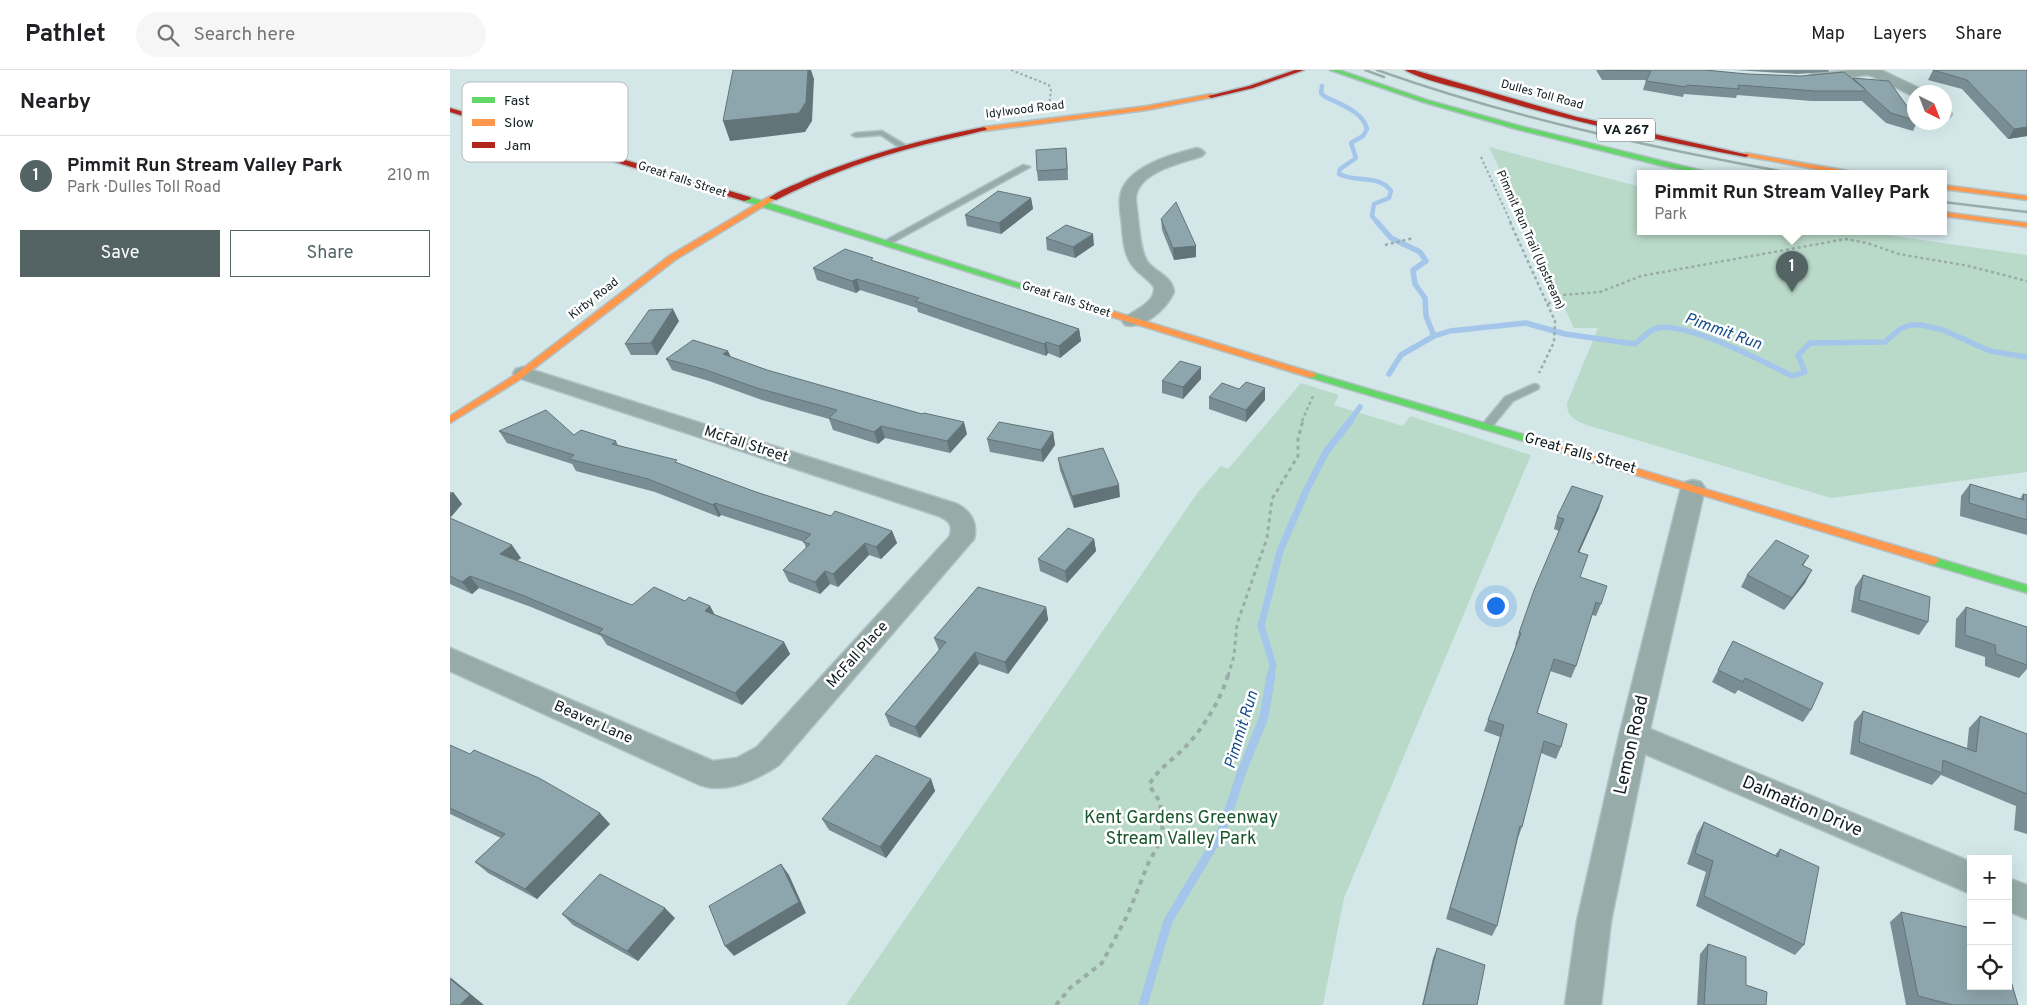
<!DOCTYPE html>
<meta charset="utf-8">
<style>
:root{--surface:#fff;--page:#f6f6f6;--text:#202124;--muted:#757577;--line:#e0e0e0;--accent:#546465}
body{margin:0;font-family:Overpass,sans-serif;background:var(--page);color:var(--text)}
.controls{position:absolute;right:15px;bottom:15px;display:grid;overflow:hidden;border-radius:0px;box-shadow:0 5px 20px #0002}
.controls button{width:45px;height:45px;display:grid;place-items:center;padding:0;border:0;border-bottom:1px solid var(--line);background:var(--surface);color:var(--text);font:25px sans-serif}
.compass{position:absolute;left:1457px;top:15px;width:45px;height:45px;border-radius:50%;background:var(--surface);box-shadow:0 5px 20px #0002;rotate:138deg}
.you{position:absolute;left:1045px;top:535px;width:18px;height:18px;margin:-12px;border:4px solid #fff;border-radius:50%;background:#1a73e8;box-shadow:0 0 0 8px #1a73e833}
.badge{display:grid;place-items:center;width:32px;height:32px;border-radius:50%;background:var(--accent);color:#fff;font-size:16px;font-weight:700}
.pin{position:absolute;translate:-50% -41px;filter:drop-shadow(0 1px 2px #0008)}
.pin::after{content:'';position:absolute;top:26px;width:18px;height:15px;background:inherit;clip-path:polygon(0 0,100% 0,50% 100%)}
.popup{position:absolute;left:1187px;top:100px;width:310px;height:65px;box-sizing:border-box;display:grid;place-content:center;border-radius:0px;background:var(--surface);filter:drop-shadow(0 1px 4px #0005);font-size:16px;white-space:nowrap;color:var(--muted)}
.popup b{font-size:19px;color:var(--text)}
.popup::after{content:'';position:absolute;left:50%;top:100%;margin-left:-10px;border:10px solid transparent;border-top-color:var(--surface)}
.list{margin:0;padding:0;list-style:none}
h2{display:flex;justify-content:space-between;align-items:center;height:65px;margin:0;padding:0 20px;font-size:21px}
h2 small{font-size:16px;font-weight:400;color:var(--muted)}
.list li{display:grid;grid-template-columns:32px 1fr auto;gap:15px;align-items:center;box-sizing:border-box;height:80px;padding:0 20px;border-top:1px solid var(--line)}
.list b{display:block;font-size:19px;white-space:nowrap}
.list p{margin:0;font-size:16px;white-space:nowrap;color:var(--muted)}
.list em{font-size:16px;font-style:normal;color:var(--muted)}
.actions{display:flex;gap:10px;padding:15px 20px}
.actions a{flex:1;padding:11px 0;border:1px solid var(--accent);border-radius:0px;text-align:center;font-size:18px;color:var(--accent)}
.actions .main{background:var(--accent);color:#fff}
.icon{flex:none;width:28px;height:28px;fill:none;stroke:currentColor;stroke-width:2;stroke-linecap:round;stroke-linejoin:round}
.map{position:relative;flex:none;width:1577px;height:935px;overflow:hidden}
header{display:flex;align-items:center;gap:30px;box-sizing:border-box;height:70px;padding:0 25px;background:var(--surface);border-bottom:1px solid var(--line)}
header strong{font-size:24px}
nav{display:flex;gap:28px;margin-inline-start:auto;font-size:18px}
.search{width:350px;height:45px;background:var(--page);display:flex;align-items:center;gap:12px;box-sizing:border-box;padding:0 18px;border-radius:28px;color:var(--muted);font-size:19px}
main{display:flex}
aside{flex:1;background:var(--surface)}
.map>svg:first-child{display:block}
.green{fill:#badac9}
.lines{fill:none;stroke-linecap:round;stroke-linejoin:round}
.stream-far3{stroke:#a3c6ea;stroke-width:4.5}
.stream-far2{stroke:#a3c6ea;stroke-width:5.5}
.stream-far1{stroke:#a3c6ea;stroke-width:7}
.stream{stroke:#a3c6ea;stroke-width:9}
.lane-casing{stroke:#b2c1c3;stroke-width:3}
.street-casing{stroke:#b2c1c3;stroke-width:3}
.fast-casing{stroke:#b2c1c3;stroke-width:3}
.slow-casing{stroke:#b2c1c3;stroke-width:3}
.jam-casing{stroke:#b2c1c3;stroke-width:3}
.path-far3{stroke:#9aaba8;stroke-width:2;stroke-dasharray:2.5 2.5;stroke-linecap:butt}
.path-far2{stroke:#9aaba8;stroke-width:2.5;stroke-dasharray:3 3;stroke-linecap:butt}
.path-far1{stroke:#9aaba8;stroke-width:3;stroke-dasharray:4 4;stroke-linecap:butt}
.path{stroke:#9aaba8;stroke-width:4;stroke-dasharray:5 5;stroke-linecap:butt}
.lane{fill:#97aca8;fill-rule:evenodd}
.street{fill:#97aca8;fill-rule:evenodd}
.fast{fill:#63d668;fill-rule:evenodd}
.slow{fill:#ff974d;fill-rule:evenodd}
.jam{fill:#b3261e;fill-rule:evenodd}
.rail{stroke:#9aacaa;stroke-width:2.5}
.wall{fill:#798e94}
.shaded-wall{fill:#637478}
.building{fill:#8da5ac;stroke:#637478}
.labels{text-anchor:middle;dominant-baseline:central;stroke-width:5;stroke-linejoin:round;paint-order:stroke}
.far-street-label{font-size:12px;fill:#101d1e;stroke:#fff}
.shield{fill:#fff;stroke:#586162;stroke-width:1}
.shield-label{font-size:14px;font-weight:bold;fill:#101d1e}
.street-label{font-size:15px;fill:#101d1e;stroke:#fff}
.water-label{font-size:16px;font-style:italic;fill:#154d8a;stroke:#fff}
.near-street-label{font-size:18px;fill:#101d1e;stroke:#fff}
.near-park-label{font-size:18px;fill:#17552b;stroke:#fff}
.key{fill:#fff;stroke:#b7bbbc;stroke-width:1}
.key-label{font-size:14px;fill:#101d1e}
</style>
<header>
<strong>Pathlet</strong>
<div class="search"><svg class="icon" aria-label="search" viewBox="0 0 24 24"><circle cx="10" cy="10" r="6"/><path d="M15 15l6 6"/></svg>Search here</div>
<nav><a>Map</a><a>Layers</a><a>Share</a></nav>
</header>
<main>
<aside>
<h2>Nearby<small></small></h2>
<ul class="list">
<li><span class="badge">1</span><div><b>Pimmit Run Stream Valley Park</b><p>Park · Dulles Toll Road</p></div><em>210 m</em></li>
</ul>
<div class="actions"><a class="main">Save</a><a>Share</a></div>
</aside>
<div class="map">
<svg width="1577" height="935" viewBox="0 0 1577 935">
<rect width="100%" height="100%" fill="#d3e7e9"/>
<!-- green -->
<path class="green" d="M1039,77l152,40v44h218l168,24v217l-196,26 -241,-72c-11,-3 -24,-9 -23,-23l31,-75h-24z
M851,313l38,12 -5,10 69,21 7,-10 121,39 -187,443 -21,107h-477l352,-513 23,-26 7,3z"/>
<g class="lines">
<!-- stream-far3 -->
<path class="stream-far3" d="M872,16l-1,7 3,3c15,8 39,15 43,33l-4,7 -12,7 5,15 -16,11 -1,5c17,9 40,0 52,17l-2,7 -15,6 -2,12 6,7"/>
<!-- stream-far2 -->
<path class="stream-far2" d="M927,152l14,16 29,14 6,9 -13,9 2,14 10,14 1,18 8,20
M939,304l12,-19 33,-19 16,-5 76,-8 39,11 70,10c6,-5 14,-14 22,-16 29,-7 108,34 135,48l13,-4 -7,-17 12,-12 75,-1 15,-13 11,-4h10l22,5 47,21 37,6
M900,351l10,-14"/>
<!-- stream-far1 -->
<path class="stream-far1" d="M821,606l2,-11 -12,-39 19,-75 26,-60 20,-39 25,-32"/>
<!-- stream -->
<path class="stream" d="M693,935l25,-84 54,-90 20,-60 22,-54 7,-42"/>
<defs>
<path id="lane" d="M163,50l7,2 -54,24 -7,-2z
M432,61l25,15 -7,2 -19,-13 -25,2 -4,-2 4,-2z
M573,95l7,2 -142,78 -7,-2z
M1084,314l4,1 1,2 -1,2 -25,12 -23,28h-8l-2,-2 2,-2 23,-28z"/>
<path id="street" d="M1403,0h28l40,19 2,3h-9v4l-3,-1c-9,-4 -36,-19 -44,-20 -14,0 -52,15 -62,3l7,-4z
M1494,40l6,1 2,3 -2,3 -6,1z
M747,78l5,2 3,3 -3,3c-20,7 -62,15 -66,40 -1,7 2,16 2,24 2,13 2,29 9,41 8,12 25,14 27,31 -7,16 -30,38 -49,33l-3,-4 3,-4c11,-7 31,-15 29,-30 -6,-9 -16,-13 -22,-22 -8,-11 -9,-26 -10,-40 -1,-9 -3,-19 -2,-27 3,-31 53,-44 77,-50z
M73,297l434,137c14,7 21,19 17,35l-195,226c-23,15 -52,29 -79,20l-250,-114v-23l263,113 24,-3 20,-11 193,-211c3,-12 -1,-15 -11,-20l-423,-139 -3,-4 3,-4z
M1243,410l8,2 4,6 -55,241 321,133v32l-326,-140 -34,167 -10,84h-36l12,-84 42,-185 62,-248 4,-6z
M1558,808l19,7v34l-19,-8z"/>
<path id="fast" d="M880,0h9l88,30 93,26 191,47h-13l-39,-8 -143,-36 -93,-27z
M294,127h6l327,105 -1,2h-6l-326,-103z
M861,302l224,66 1,2 -1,2h-8l-219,-65v-4z
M1483,487l94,28v8l-98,-29 -2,-3 2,-3z"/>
<path id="slow" d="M761,24l2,1v2l-66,13 -163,21 -3,-2 3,-2 163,-21z
M1296,83l102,18 4,2h-15l-93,-17v-2z
M1493,115l84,11v4l-84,-11z
M320,126l7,2 -102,62 -156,120 -69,43v-7l63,-40 156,-120z
M1493,142l84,11v4l-84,-11z
M623,229l241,74 2,2 -2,2h-6l-238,-73v-4z
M1081,367l406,121 2,3 -6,4 -406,-123 -1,-2z"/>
<path id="jam" d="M845,0h9l-51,18 -42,10 -3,-2 41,-10z
M955,0h9l163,47 172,38 -3,2c-91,-17 -181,-37 -269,-64 -18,-5 -58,-14 -72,-23z
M0,38l300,89 1,2 -7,2 -294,-89z
M534,57l3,2 -1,1c-27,7 -55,12 -82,20 -44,12 -87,29 -128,50l-7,-2c10,-8 26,-13 38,-19 57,-24 116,-40 177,-52z"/>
</defs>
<!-- lane casing -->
<use href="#lane" class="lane-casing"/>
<!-- street casing -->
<use href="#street" class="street-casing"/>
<!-- fast casing -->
<use href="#fast" class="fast-casing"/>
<!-- slow casing -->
<use href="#slow" class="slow-casing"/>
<!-- jam casing -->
<use href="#jam" class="jam-casing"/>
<!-- path-far3 -->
<path class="path-far3" d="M561,0l38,15 2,6 -2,15
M1031,87l30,66"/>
<!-- path-far2 -->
<path class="path-far2" d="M1060,152l45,99 -1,21 -15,31
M935,175l28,-7
M1098,234l14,-9 38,-3 41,-16 205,-37 21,4 32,11 70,12 58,15
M852,351l11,-25"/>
<!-- path-far1 -->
<path class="path-far1" d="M778,606l6,-20 3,-32 30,-86 5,-39 26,-43v-17l5,-19"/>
<!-- path -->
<path class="path" d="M606,935l14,-17 32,-25 26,-49 20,-50 15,-28 -3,-34 -11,-17c10,-18 27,-27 40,-42 17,-19 32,-45 39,-68"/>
<!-- lane -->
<use href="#lane" class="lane"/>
<!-- street -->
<use href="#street" class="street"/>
<!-- fast -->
<use href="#fast" class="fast"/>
<!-- slow -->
<use href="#slow" class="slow"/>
<!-- jam -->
<use href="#jam" class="jam"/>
<!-- rail -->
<path class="rail" d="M915,0l19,7
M927,0c135,48 273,77 413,103
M1493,132l84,10"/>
</g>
<!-- wall -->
<path class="wall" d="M1146,0h109l42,4 105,5 1,-1 61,38v6h3l-4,9 -27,-8 -24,-22h-51l-74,-6 -1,3 -52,-4 -1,3 -40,-7 3,-10h-44z
M1285,0h94l-1,2 -31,2z
M1483,0h94v66l-19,3 -46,-50 -34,-9z
M616,78l2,32 -30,1 -1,-10z
M581,128l2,11 -32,25 -34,-8 -2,-11z
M711,149l35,27v11l-22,3 -12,-30z
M596,168l48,7 -19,13 -28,-8z
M424,191l205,68 2,12 -21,17 -12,-5 -2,3 -128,-44 -1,-4 -57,-18 -4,3 -39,-13 -4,-12z
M229,251l-22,34h-26l-6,-11z
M281,287l36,13 200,64 -17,19 -65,-15 -7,6 -45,-14 -4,-11 -67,-19 -53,-19 -37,-11 -6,-11z
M751,309l-18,20 -21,-6v-12z
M815,318v12l-19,22 -37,-13v-12l30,-8z
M49,361l75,4 42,6 2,4 60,18 78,29 75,24 61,15 5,12 -16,16 -12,-4 -31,32 -8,-3 -10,10 -31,-12 -6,-12 23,-22 -2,-6 -83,-27 -2,2 -64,-25 -79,-21 -4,-7 -65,-21z
M603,362l2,13 -12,17 -53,-10 -3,-13z
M608,388l62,39 -46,11 -14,-38z
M1520,414l50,15 3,-5 4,1v40l-67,-19 1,-20z
M0,422h3l9,12 -12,14 71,40 -4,2 115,45 53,-4 25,5 4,8 70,28 6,12 -48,51 -135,-60 -6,-9 -70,-29 -52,-19 -7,6 -22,-10z
M1149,438l-20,44 1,25 21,27 -5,12 -4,-1 -16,51 -5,12 -21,-7 -13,42 24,34 -5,12 -15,-6 -19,74 -4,11 -21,88 -5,10 -46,-17 54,-182 -16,-6 4,-11 28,-75h-1l4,-12 40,-102 -5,-2 3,-12z
M644,469l2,12 -29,32 -27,-12 -2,-12z
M1359,486l-6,10 2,17 -21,27 -43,-23 6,-12z
M1413,505l65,47 -9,13 -68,-23 4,-25z
M596,537l2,13 -40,54 -29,-10 -59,74 -30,-12 -5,-12 54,-64 -5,-12z
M1516,537l61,20v42l-8,9 -34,-12v-9l-30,-10 1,-28z
M1283,571l78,69 -8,12 -65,-32 -3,4 -23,-12z
M1413,641l104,37 2,-20 11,-12 47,18v100l-13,-4 2,-24 -75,-31 -9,10 -82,-31 4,-32z
M0,675l160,79 -73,75 -49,-26 -13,-11 26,-24 -51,-24z
M481,709l4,12 -49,67 -57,-28 -7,-11z
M1254,752l71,33 5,-6 24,96 -9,10 -99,-49 10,-34 -19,-8 10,-30z
M1451,842l117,93h-112l-16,-83z
M112,844l113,4 -37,43 -65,-36z
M1258,874l38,41 20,20h-69l3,-51z
M987,878l40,57h-55l11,-47z"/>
<!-- shaded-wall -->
<path class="shaded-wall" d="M358,0h3l3,9 -2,42 -7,11 -75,9 -7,-20z
M1577,57v9l-19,3 6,-10z
M616,78l1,11 1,21 -1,-11z
M581,128l2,11 -32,25 -2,-11z
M643,164l1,11 -19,13 -2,-11z
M746,176v11l-22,3 -1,-12z
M407,209l3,11 -4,3 -4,-12z
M223,239l6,12 -22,34 -6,-12z
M629,259l2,12 -21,17 -1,-12z
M596,272l2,11 -2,3 -2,-12z
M278,281l6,12 -11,-9z
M751,297v12l-18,20v-12z
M815,318v12l-19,22v-12z
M514,352l3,12 -17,19 -3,-12z
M431,356l4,12 -7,6 -4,-12z
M603,362l2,13 -12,17 -2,-12z
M669,415l1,12 -46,11 -2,-12z
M3,422l9,12 -12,14v-23z
M1153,426l-4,12 -25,56 4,-12z
M265,433l6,12 -2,2 -6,-12z
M442,461l5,12 -16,16 -5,-12z
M644,469l2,12 -29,32 -2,-12z
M415,473l4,12 -31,32 -5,-13z
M62,475l9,13 -11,8 -10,-12z
M1362,500l-7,13 -21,27 8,-12z
M375,501l5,13 -10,10 -5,-12z
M20,506l9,12 -7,6 -10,-12z
M260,536l7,13 -12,-8z
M596,537l2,13 -40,54 -3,-12z
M334,572l6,12 -48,51 -7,-12z
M525,582l4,12 -59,74 -5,-11z
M481,709l4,12 -49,67 -6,-11z
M150,743l10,11 -73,75 -12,-10z
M331,794l8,11 17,38 -72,43 -9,-10z
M215,838l10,10 -37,43 -11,-10z
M0,907l34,28h-24z"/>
<!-- building -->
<path class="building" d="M283,0h75l-2,32 -7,11 -76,8z
M1154,0h101l42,4 54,2 43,-4 22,18 -13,-12 36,3 25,35v4l-23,-7 -25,-22h-51l-77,-6 1,4 -52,-4 -1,2 -40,-6 5,-10z
M1484,0h93v57l-13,2 -47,-49 -34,-10z
M616,78l1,21 -30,2 -1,-21z
M548,121l33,7 -32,25 -34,-8z
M726,132l20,44 -23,2 -12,-29z
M616,155l27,9 -20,13 -27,-9z
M395,179l28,9 -2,2 208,69 -20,17 -13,-4 -2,2 -129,-43 4,-3 -62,-19 -5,2 -39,-13z
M223,239l-22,34 -26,1 24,-34z
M243,270l35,11 -5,3 44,16 155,44 2,-1 40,9 -17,19 -66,-15 -7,6 -45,-14 8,-8 -80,-22 -54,-19 -37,-10z
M730,291l21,6 -18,20 -21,-6z
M796,312l19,6 -19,22 -37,-13 13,-14 17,6z
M96,340l28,25 7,-5 35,11 -4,3 65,16 -2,2 81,30 75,24 4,-5 57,20 -16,16 -11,-4 -32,31 -8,-3 -10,11 -32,-12 27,-26 -7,-2 8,-8 -96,-31 -2,2 -65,-26 -79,-20 5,-4 -75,-24z
M549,352l54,10 -12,18 -54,-11z
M653,378l16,37 -47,11 -14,-38z
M1520,414l54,16 -1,-6 4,1v25l-58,-17z
M1122,416l31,10 -25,56 10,3 -8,22 27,9 -6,18 -5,-2 -20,64 -22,-7 -17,54 30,11 -6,23 -17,-6 -22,86 -2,-1 -23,100 -47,-18 54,-183 -16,-5 33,-87h-2l15,-43 30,-71 -7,-2z
M0,448l62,27 -12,9 132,51 22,-18 31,14 4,-4 21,9 -5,5 79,31 -49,51 -136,-60 4,-4 -81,-34 -52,-19 -8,6 -12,-6z
M618,458l26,11 -29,32 -27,-12z
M1326,470l33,16 -7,9 10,5 -20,28 -45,-23z
M1413,505l67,22 -2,25 -69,-22z
M528,517l68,20 -41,55 -30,-10 -60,75 -30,-13 61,-72 -12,-4z
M1516,537l61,20v38l-31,-11 -1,-9 -30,-10z
M1283,571l90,42 -12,27 -66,-32 -2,4 -25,-12z
M1413,641l113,41 4,-36 47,18v60l-84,-34 -1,13 -83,-31z
M0,675l20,9 4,-4 65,28 61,35 -75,76 -50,-27 30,-28 -55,-26z
M426,685l55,24 -51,68 -58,-28z
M1254,752l74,35 2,-8 39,18 -15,78 -100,-49 9,-35 -18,-8z
M331,794l18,38 -74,44 -16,-40z
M150,804l65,34 -38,43 -65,-37z
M1451,842l70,16v58h37v-12h1l9,31h-65l-35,-9z
M1258,874l38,13v28l21,7 -1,13h-62z
M987,878l48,17 -8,40h-54z
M0,909l20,16 -10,10h-10z"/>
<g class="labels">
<!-- far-street labels -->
<g class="far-street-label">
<text transform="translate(1092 25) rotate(15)">Dulles Toll Road</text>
<text transform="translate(575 40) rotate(-7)">Idylwood Road</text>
<text transform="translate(232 110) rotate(18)">Great Falls Street</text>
<text transform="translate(1080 170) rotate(66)">Pimmit Run Trail (Upstream)</text>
<text transform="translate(144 229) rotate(-38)">Kirby Road</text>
<text transform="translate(616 230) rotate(18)">Great Falls Street</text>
</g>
<!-- shield labels -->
<rect class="shield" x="1147" y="48.5" width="58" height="23" rx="4"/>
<g class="shield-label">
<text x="1176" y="60">VA 267</text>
</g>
<!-- street labels -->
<g class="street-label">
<text transform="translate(296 375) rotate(18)">McFall Street</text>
<text transform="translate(1130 384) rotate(16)">Great Falls Street</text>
<text transform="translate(408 585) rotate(-48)">McFall Place</text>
<text transform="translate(143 653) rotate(24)">Beaver Lane</text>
</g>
<!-- water labels -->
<g class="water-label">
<text transform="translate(1273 262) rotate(20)">Pimmit Run</text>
<text transform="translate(792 660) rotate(-73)">Pimmit Run</text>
</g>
<!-- near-street labels -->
<g class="near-street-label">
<text transform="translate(1182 675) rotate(-77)">Lemon Road</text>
<text transform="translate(1352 737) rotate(23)">Dalmation Drive</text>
</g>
<!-- near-park labels -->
<g class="near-park-label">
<text x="731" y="748">Kent Gardens Greenway<tspan x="731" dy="21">Stream Valley Park</tspan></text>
</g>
</g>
<!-- legend -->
<rect x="12" y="12" width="166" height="80" rx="8" class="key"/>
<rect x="22" y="27" width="23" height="6" fill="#63d668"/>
<rect x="22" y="49" width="23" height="7" fill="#ff974d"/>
<rect x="22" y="72" width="23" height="6" fill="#b3261e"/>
<g class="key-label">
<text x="54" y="35">Fast</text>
<text x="54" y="57">Slow</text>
<text x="54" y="80">Jam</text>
</g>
</svg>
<div class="controls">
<button>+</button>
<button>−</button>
<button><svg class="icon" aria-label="locate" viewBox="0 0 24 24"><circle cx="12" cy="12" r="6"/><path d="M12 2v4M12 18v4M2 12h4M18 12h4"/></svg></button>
</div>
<svg class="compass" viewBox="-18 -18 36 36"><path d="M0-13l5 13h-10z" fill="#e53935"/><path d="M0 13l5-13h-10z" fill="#757577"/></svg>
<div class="you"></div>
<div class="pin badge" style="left:1342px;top:222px">1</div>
<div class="popup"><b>Pimmit Run Stream Valley Park</b>Park</div>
</div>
</main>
